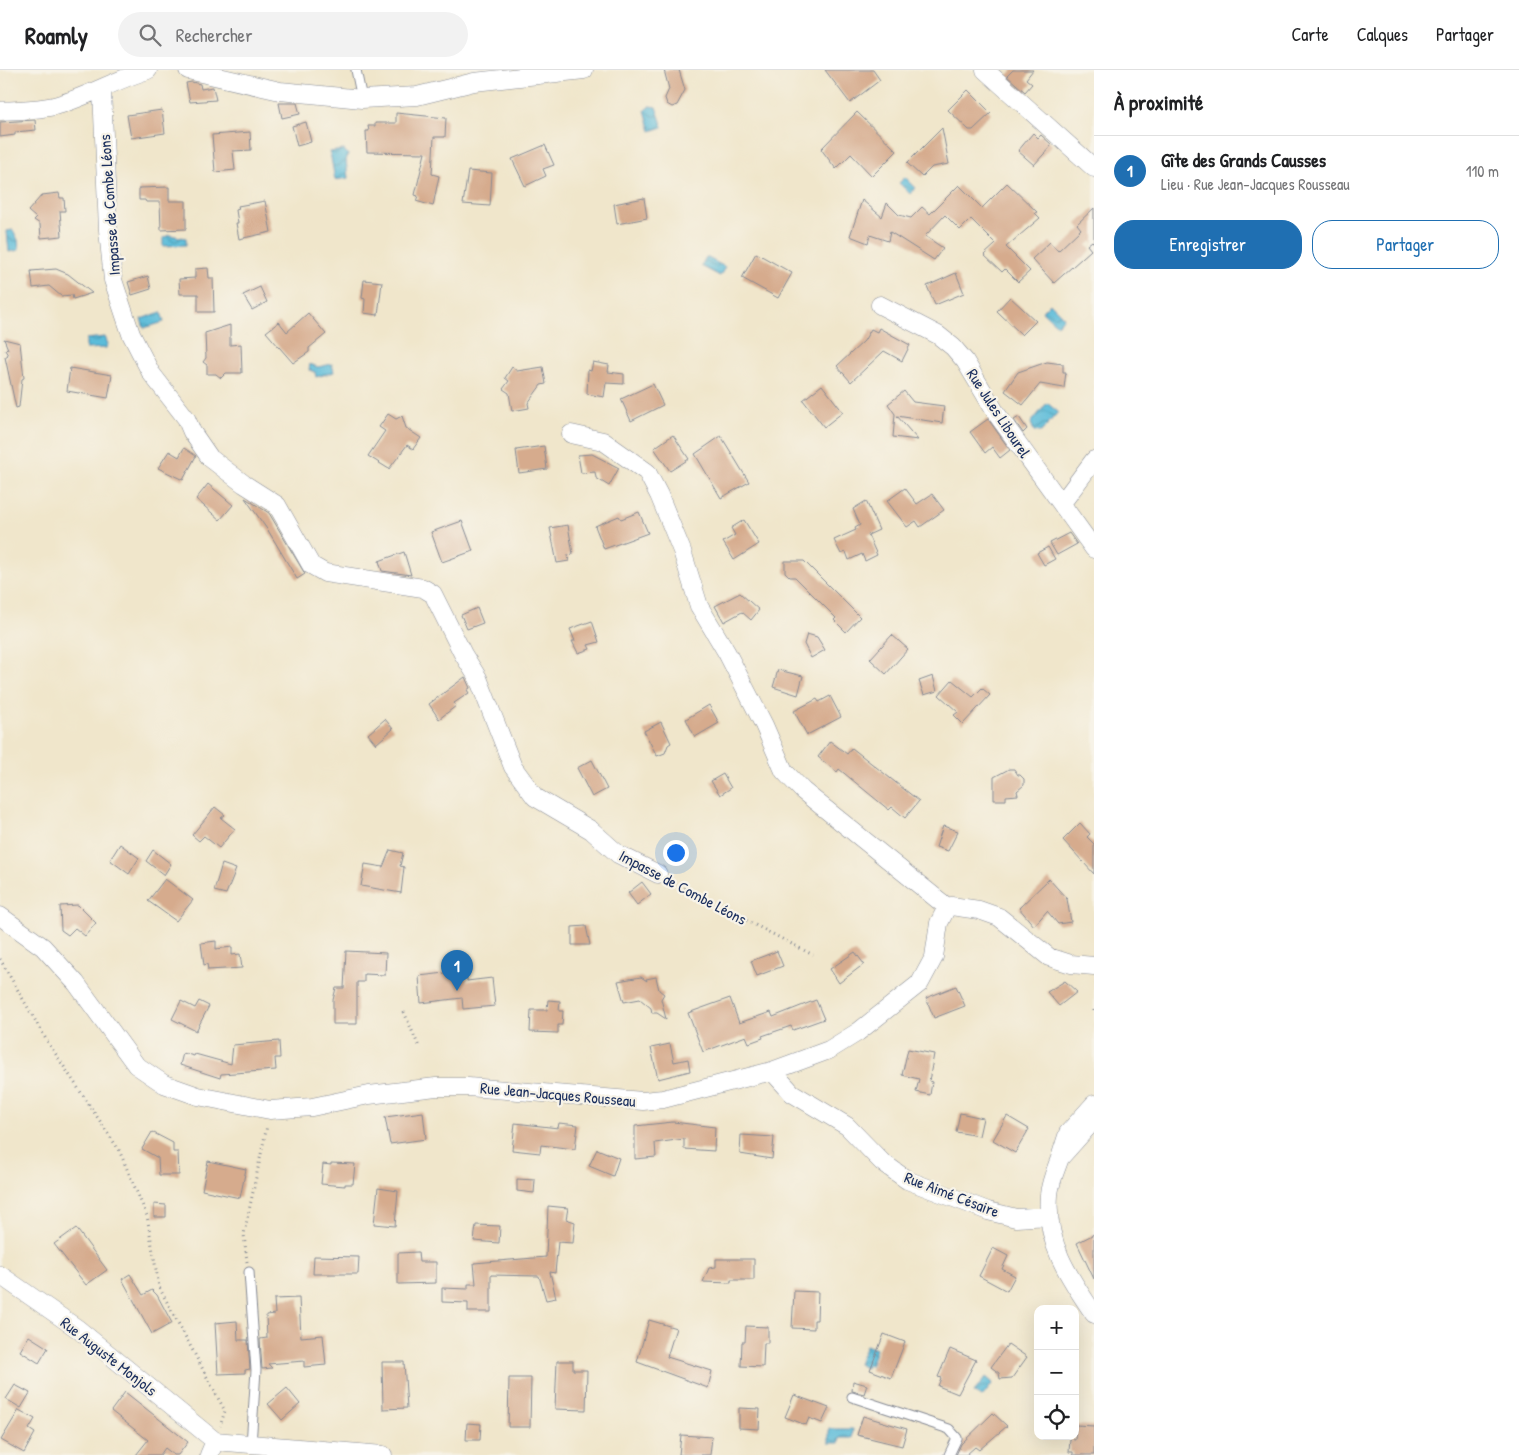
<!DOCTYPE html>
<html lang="fr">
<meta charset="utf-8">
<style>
:root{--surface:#fff;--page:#f2f2f2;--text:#202124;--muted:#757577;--line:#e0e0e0;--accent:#1f6fb2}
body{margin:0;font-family:"Patrick Hand",sans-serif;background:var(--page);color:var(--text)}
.controls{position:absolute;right:15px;bottom:15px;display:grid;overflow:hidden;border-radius:10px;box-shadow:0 5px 20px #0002}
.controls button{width:45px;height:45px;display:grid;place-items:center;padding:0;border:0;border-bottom:1px solid var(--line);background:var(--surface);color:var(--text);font:25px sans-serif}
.you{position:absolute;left:675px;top:782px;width:18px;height:18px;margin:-12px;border:4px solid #fff;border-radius:50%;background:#1a73e8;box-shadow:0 0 0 8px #1a73e833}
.badge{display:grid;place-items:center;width:32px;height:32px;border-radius:50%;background:var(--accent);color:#fff;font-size:16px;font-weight:700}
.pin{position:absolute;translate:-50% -41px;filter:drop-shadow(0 1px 2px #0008)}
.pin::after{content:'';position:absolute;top:26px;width:18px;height:15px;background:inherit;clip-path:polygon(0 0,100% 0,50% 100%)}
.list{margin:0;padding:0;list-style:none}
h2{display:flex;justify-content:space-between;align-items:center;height:65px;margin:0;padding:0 20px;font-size:21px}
h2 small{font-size:16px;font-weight:400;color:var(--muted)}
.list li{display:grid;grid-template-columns:32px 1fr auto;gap:15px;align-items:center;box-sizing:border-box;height:70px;padding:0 20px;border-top:1px solid var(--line)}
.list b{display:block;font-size:19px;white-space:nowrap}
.list p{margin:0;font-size:16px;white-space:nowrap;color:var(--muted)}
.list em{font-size:16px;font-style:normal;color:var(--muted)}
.actions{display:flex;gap:10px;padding:15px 20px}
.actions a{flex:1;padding:11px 0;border:1px solid var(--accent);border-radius:20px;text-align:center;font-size:18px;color:var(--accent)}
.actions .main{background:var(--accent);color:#fff}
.icon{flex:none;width:28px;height:28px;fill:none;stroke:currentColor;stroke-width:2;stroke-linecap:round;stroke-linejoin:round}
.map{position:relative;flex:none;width:1094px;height:1385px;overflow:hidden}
header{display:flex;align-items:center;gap:30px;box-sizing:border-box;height:70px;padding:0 25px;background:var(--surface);border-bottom:1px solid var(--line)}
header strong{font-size:24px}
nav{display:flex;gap:28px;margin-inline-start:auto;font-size:18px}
.search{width:350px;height:45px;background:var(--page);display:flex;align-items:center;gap:12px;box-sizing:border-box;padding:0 18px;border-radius:28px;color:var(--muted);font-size:19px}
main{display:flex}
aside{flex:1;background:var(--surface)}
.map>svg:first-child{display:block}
.water{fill:url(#water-waves);stroke:#3b769c}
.building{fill:#d6ab8d}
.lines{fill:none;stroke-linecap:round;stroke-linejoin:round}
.lane-casing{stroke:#868a94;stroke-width:11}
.street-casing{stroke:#868a94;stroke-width:19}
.path{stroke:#868a94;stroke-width:3;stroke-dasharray:1 4;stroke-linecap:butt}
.lane{stroke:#fff;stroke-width:9}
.street{stroke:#fff;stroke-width:18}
.labels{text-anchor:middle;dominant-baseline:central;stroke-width:4.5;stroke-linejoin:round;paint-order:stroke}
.street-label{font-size:16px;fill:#1b2f5e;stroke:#f7f3e8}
</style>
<header>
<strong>Roamly</strong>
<div class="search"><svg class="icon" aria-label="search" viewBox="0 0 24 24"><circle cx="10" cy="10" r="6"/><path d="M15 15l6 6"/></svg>Rechercher</div>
<nav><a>Carte</a><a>Calques</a><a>Partager</a></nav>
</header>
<main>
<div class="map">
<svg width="1094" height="1385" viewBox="0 0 1094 1385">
<defs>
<pattern id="water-waves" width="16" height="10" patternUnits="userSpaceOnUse" patternTransform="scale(1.25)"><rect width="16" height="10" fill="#5bbcd9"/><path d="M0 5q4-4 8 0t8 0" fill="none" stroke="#4a99b3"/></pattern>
</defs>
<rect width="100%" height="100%" fill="#f7f3e8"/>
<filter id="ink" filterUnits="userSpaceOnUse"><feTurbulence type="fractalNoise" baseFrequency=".02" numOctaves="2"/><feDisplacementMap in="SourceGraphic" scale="10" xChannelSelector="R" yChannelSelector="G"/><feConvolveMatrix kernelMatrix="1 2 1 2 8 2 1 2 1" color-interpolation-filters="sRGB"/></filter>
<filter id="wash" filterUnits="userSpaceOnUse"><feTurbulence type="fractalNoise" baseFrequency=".0096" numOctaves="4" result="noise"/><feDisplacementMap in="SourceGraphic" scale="20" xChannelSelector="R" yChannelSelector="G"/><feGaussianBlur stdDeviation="1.12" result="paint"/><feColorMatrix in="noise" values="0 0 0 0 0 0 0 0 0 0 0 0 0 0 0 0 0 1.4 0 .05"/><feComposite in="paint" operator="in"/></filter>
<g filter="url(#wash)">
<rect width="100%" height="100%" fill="#f0e6cb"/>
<!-- water -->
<path class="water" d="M650,36l6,1 7,20 -12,4 -6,-21z
M344,80l4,5 -2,5 2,18 -13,2 -5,-28z
M905,107l11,11 -6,6 -11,-11z
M13,160l5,10 1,10 -10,2 -2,-21z
M169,165l17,3v7l-23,1v-8z
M706,187l19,10 -5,9 -19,-10z
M1050,233l14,14 -7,8 -15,-14z
M161,242l3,10 -20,6 -3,-9z
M105,267l3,7 -2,4 -20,1v-10z
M310,294l8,3 14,-3 2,8 -18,5 -1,-5 -6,-2z
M1047,333l11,9 -17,20 -7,-1 -3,-8z
M866,1275l10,4 -6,17 -3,-1 -1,3 -8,-4z
M986,1307l7,6 -11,14 -8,-5z
M829,1359h24l-1,9h-12l-1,5h-10z"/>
<g id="blocks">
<!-- building -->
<path class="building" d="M664,0h15l6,20 -8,15 -5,2 -5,-3 -2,-6 4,-9z
M825,0h48l7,10 -30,23z
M1013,0h20l-7,9 6,5 -7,8 -18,-16z
M192,12l8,2 1,5 12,-2 3,13 -26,2 -4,-19z
M968,20l23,23 -18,17h-4l-21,-20z
M279,33h18l3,11 -18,4z
M162,40l3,23 -34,5 -4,-23z
M857,42l40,39 -25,25 -21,-22 -15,15 -15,-20z
M396,43l50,5 -1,19h-11l-2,37 7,2 -6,30 -17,-5 2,-5 -3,-1 10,-42 -58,-1 -1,-21h3l-1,-5h7v-3h21z
M35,50l1,10 -21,2v3l-15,2v-15z
M306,52l5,20 -14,4 -5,-20z
M942,58l7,36 -17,3 -10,10 -15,-14z
M250,62l1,18 -18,1 2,19 -20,2 -3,-37z
M1033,63l5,5 3,-3 11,10 -18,20 -16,-14z
M545,75l9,20 -11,4 3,7 -21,10 -13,-27z
M468,101l24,2 -2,33 -27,-2z
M1007,113l30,29 -2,1 5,5 -34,29 24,24 -12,11 -13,-13 -3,3 -18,-17 12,-11 -25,-25 -11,11 -15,-15 -20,21 18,12 -9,12 -44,-28 -2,9 -18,-6 -2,8 -18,-7 12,-36 20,17 5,-14 12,12 12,3 11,-11 8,7 29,-29 23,23z
M169,117v14h17v28l-25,1 -1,-28h-14l-1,-2h-6v-12z
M59,123l1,5h4l1,13h-5l2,25 -21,2 -1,-14 -6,-4 2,-2 -8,-7 14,-16z
M644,128l3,20 -30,6 -3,-20z
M265,131l6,31 -32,7 -3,-16h2l-2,-13 3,-1 -1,-3z
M1094,138v35l-2,-2 -5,4 4,5 -37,33 -22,-24 18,-17 8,9 23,-22 -4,-5z
M756,183l36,20 -14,25 -36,-20z
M208,198l1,10h4l1,34h-16v-18h-18l-1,-15 16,-1v-9z
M56,199l12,5 24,19 -19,6 -1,-4 -11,1 -12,-10 -16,2 -2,-17z
M956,203l8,20 -29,12 -8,-19z
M148,206l3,13 -19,6 -4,-13z
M364,210l18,2 -4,33 -14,-2 1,-14 -3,-1z
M260,217l7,15 -15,8 -9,-15z
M1010,227l26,24 -14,14 -25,-24z
M308,243l18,21 -17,14v4l-16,11 -27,-31 13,-10 8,10z
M230,255v20l11,-1 1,29h-16l-5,5 -5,-4h-9v-9l-4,-3 3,-4 -1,-25z
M879,258l31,17 -8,16 -18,-10 -33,31 -14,-16 27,-25 7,-12 6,3z
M4,269l16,4 4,35 -2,1 -3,28 -3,1 -11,-51 3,-2 -3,-5 3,-1z
M593,292l16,3 -1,7 16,2v10l-18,-1 -2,14 -17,-3 1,-24 3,1z
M1047,292l16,2v8h3l-2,16 -24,-4 -17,21 -18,-14 13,-19z
M512,297l5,4 26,-4 3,17 -5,1 -13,18 1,5 -17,3 -3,-18 -6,-4 6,-8 -4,-3z
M70,298l42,7 -4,23 -41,-7z
M653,314l10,21 -32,16 -10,-22z
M822,315l21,27 -19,15 -21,-27z
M904,321l9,11 31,4 -2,17 -45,-7 21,24 -25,-3 2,-23 -7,-10z
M388,344l8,5 6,-3 4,12 15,10 -8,11 -6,-4 -18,24 -21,-13 17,-25 -6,-4z
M1019,347l8,12 -4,4 -9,-13z
M988,349l22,31 -10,8 -8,-11 -7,6 -15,-21z
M673,365l16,24 -19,12 -16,-23z
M721,366l28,46 -28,16 -26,-44z
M544,376l3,23 -28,4 -3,-23z
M184,378l12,8 -13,24 -25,-12 11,-17 10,6z
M592,384l27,14 -10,18 -13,-8 -1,-6 -14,1 -3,-18z
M208,414l25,21 -13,15 -24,-21z
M905,418l12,16 15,-10 12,16 -24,17 -4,-6 -9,6 -20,-26z
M245,428l24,15 36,61 -8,5 -28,-47z
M866,431l13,29 -11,5 9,20 -12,6 -3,-7 -13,6 -3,-8 -5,2 -7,-14 22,-10 -1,-2 5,-3 -7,-16z
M639,442l9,21 -44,16 -9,-23 24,-10 2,3z
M744,450l15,24 -25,16 -11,-18 12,-7 -4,-7z
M462,451l11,30 -31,11 -11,-30z
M568,455l5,29 -5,1 1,6 -12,2 -7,-35z
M1069,463l8,11 -20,11 -7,-12z
M1048,477l7,12 -11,6 -7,-12z
M404,482l7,23 -29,-4 -3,-10z
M785,491h19l56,56 -14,15 -12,-12 2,-2 -41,-41h-5l-5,-5z
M740,523l19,17 -8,10 -9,-8 -18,10 -9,-16z
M477,538l6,15 -16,6 -6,-14z
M592,551l7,21 -11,3 2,4 -12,4 -6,-12h3l-5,-12z
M807,564l10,3 8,13 -14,8 -7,-14z
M892,565l16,14 -22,25 -16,-15z
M778,600l25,6 -5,19 -25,-8z
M933,606l4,15 -13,4 -5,-14z
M465,607l5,11 -3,2 2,3 -15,10 2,3 -17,13 -10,-15z
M952,610l21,17 9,-9 8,7 -27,29 -9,-9 4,-3 -19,-17z
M830,626l11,21 -34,18 -13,-24 23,-12 2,3z
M709,635l10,18 -24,14 -9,-18z
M385,649l8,10 -17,15 -8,-10z
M661,652l10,21 -3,2 -3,8 -8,3 -13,-25z
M830,671l17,13 5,-6 67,53 -14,17 -13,-11 -3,3 -50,-41 -2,3 -19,-15z
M592,690l15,29 -15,8 -15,-29z
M1009,699h5l4,6h2l4,4v6l-7,6 1,4 -12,1v4h-12v-23z
M723,704l8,14 -11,7 -9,-14z
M215,737l10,8 -4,3 14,11 -16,19 -15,-12 -5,5 -7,-6z
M1080,753l10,11 -3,3 7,7v30l-31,-34z
M943,756l15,5 -10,20 -12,-4z
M120,774l19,14 -10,16 -19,-14z
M153,780l18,14 -7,11 -18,-14z
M390,780l13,3 -3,13 4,1 -3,26 -40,-7 4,-22 18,3z
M222,794l14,5 -10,25 -12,-3z
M165,809l28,21 -17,21 -28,-20z
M1049,809l18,20 4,23 -13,2 -11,-13 -13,15 -15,-18z
M642,812l9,12 -14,11 -9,-12z
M78,835l18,18 -11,13 -10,-8 -7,7 -7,-5 -1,-24z
M586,856l4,19h-18v-18z
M216,871v8l16,-2v8l8,-1 2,14 -34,2 -1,-6 -3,1 -3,-22z
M346,881l40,2 -1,22 -21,-1v8h-7v42h-24v-24l3,-12h8z
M777,881l6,15 -26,10 -6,-15z
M855,882l9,12 -25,19 -9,-14z
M454,902l1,7 12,-1v3l25,-3 3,28 -32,3 -1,-11 -41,5 -2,-27z
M641,907l6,4 -1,-2 10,-2 3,13 5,4 -3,5 5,20 -9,-6h-5l-1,-5 -11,-9 -16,3 -6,-21z
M1065,911l12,11 -18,14 -12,-14z
M956,916l9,20 -31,12 -8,-20z
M730,928l9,25 32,-11 2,5 43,-17 8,19 -31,11 -2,-4 -29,10 1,2 -14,5 -3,-7 -43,16 -15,-39z
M548,930l12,1 -1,10h4l-1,14h-4v8l-28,-1 1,-22h16z
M181,931l14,7 4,-7 10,5 -13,25 -24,-12z
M279,971l1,17h-5l1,12 -55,4 -1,4 -40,-13 3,-12 11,3 1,-2 36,10 2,-19z
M670,974l4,18 14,-3 2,12 -32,8 -7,-31z
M908,979l26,5 -5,27 3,1 -2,13 -14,-3 3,-13 -17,-4z
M423,1042l3,27 -36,5 -5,-27z
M960,1043l23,5 -4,18 -23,-4z
M1007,1046l22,13 -14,24 -22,-13z
M673,1052l42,5 -1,24 -30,-2v-10l-29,4 1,14 -21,2v-33z
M515,1053l43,5 1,-5 19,2 -3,24 -34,-4 -1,8 -28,-3z
M152,1062l21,11v9h5l1,23h-20l-1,-17 -16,-9z
M741,1065l33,2 -2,22 -32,-5z
M597,1079l22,9 -6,18 -24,-10z
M208,1091l38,8 -6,29 -38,-8z
M331,1093l24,1 -2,20h-8v2l-24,-2 2,-20 8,1z
M517,1109l18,1 -1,13 -17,-2z
M378,1118l20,3 -3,35 -21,-2z
M154,1134l12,1v12h-12z
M548,1136l20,2 -2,11 9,3 -2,21 -15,-1 -3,31 -5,-1 6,26 -10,2 -7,-24 -48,-1v37h-23v-9l-26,-1v-14l26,1v-5h8l-2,-21 72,-6z
M476,1155l24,1 -1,17 -25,-2z
M76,1158l31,42 -21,15 -32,-41z
M1094,1164v45l-17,-36z
M993,1178l15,8 -6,13 13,7 -8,15 -28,-15z
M418,1182l1,10h17v21l-38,1v-31z
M314,1186l45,1 -1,17h-45z
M716,1189h38v21h-23v3l-28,-1 6,-14 7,-1z
M130,1204l13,21 9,-5 5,5 15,28 -20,11 -30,-55z
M794,1221l24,1 -1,28h-3v9l-22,-1z
M299,1228l2,39 22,-2 3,30 -22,2v-6l-36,3 4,4 -10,1 -2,-30 7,-1 -1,-23 9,-1 -1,-15z
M649,1250l27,8 -9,29 45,14 -4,17 -71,-26z
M237,1251l1,19h10l2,29 -5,1v3l-27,1 -3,-51z
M746,1256l22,1v16h-4l-1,24 -22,-1 1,-24h3z
M884,1264l21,8 -14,36 -21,-8z
M29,1266l19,12 -9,15 -19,-12z
M1008,1274l19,13 -15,21 -12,1 -1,-6 -8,-6z
M950,1279l26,11 -18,34 -20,-8 3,-8 -3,-1z
M557,1291h16v9h14l-1,40 -31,-1z
M382,1292h22l3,46 -24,1z
M509,1308h22l-1,49h-22z
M853,1311l14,4 -3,9 -12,-3z
M15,1315l15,8 -9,15 -15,-9z
M287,1318l13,16 -18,16 -14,-16z
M125,1322l63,50 -10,13h-4l-9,-7 -5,7h-24l12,-15 -37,-29z
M794,1325l35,13 -7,15 -13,-5 -3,7 -21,-8z
M739,1338l21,1 -1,20 -20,-1z
M19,1340l16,9 -6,10 6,4 -11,20 -23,-13z
M993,1343l14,13 -28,24 -4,-3 -9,8h-10l5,-11z
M863,1346l44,13 -5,17 -45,-11z
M467,1353l14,1 -1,16h-14z
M1076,1355l18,1v29h-21v-3h-4l1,-13 5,1z
M681,1365l31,2 -2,18h-31z"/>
</g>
</g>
<g filter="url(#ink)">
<use href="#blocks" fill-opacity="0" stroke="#868a94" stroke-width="1"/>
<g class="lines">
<defs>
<path id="lane" d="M356,0l6,29
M249,1202l7,98 -5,75
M852,1327l97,32 8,9 -8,17"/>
<path id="street" d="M188,0l92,21 82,8 55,-3 57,-14 110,-12
M985,0l109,98
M102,20l6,140 5,50 18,54 20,39 35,45 6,14 18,26 34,26 33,21 34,60 14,8 98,15 10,6 30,60 15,24 35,89 22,30 56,33 27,24 40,20
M0,41c18,-1 40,-1 58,-6 31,-9 59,-26 90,-35
M880,235l58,30 15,12 12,14 31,52 98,136
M571,364l32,7 44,31 12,23 23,56 17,55 28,47 37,72 20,46 19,20 144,116
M1062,433l32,-43
M0,846l43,31 33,36 60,82 28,19 34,12 72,14 42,-3 57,-12 67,-8h32l175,14 20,-2 109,-28 57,-21 29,-18 62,-49 14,-26 5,-34 8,-16 4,-1 28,4 20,7 50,40 22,7 23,2
M772,1001l20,22 55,33 35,36 25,18 81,31 28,7 33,-2
M1094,1034l-26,29 -8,25 34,-38
M1060,1088c-4,11 -10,24 -11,37 -4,47 19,81 45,119
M0,1205l78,54 137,112
M215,1371l168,14
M209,1385l6,-14"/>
</defs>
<!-- lane casing -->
<use href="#lane" class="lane-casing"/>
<!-- street casing -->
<use href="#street" class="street-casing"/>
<!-- path -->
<path class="path" d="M671,811l142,74
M0,889l47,82 72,109 28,66 12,71 66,124 -5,15
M1094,940v3
M404,942l15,35
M247,1192l-3,-28 23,-108"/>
<!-- lane -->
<use href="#lane" class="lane"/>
<!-- street -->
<use href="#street" class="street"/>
</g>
</g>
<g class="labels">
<!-- street labels -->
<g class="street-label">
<text transform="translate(109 135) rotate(-94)">Impasse de Combe Léons</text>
<text transform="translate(999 343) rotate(57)">Rue Jules Libourel</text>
<text transform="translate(683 817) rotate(28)">Impasse de Combe Léons</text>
<text transform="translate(558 1024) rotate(5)">Rue Jean-Jacques Rousseau</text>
<text transform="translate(952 1124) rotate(21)">Rue Aimé Césaire</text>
<text transform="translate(109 1286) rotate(38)">Rue Auguste Monjols</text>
</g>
</g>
</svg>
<div class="controls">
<button>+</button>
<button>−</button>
<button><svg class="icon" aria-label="locate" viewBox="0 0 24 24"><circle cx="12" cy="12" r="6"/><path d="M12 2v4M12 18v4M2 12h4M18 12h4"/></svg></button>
</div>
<div class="you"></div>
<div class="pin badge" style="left:457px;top:921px">1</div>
</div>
<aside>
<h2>À proximité<small></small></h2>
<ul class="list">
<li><span class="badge">1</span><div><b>Gîte des Grands Causses</b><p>Lieu · Rue Jean-Jacques Rousseau</p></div><em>110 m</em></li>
</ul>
<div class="actions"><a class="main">Enregistrer</a><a>Partager</a></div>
</aside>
</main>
